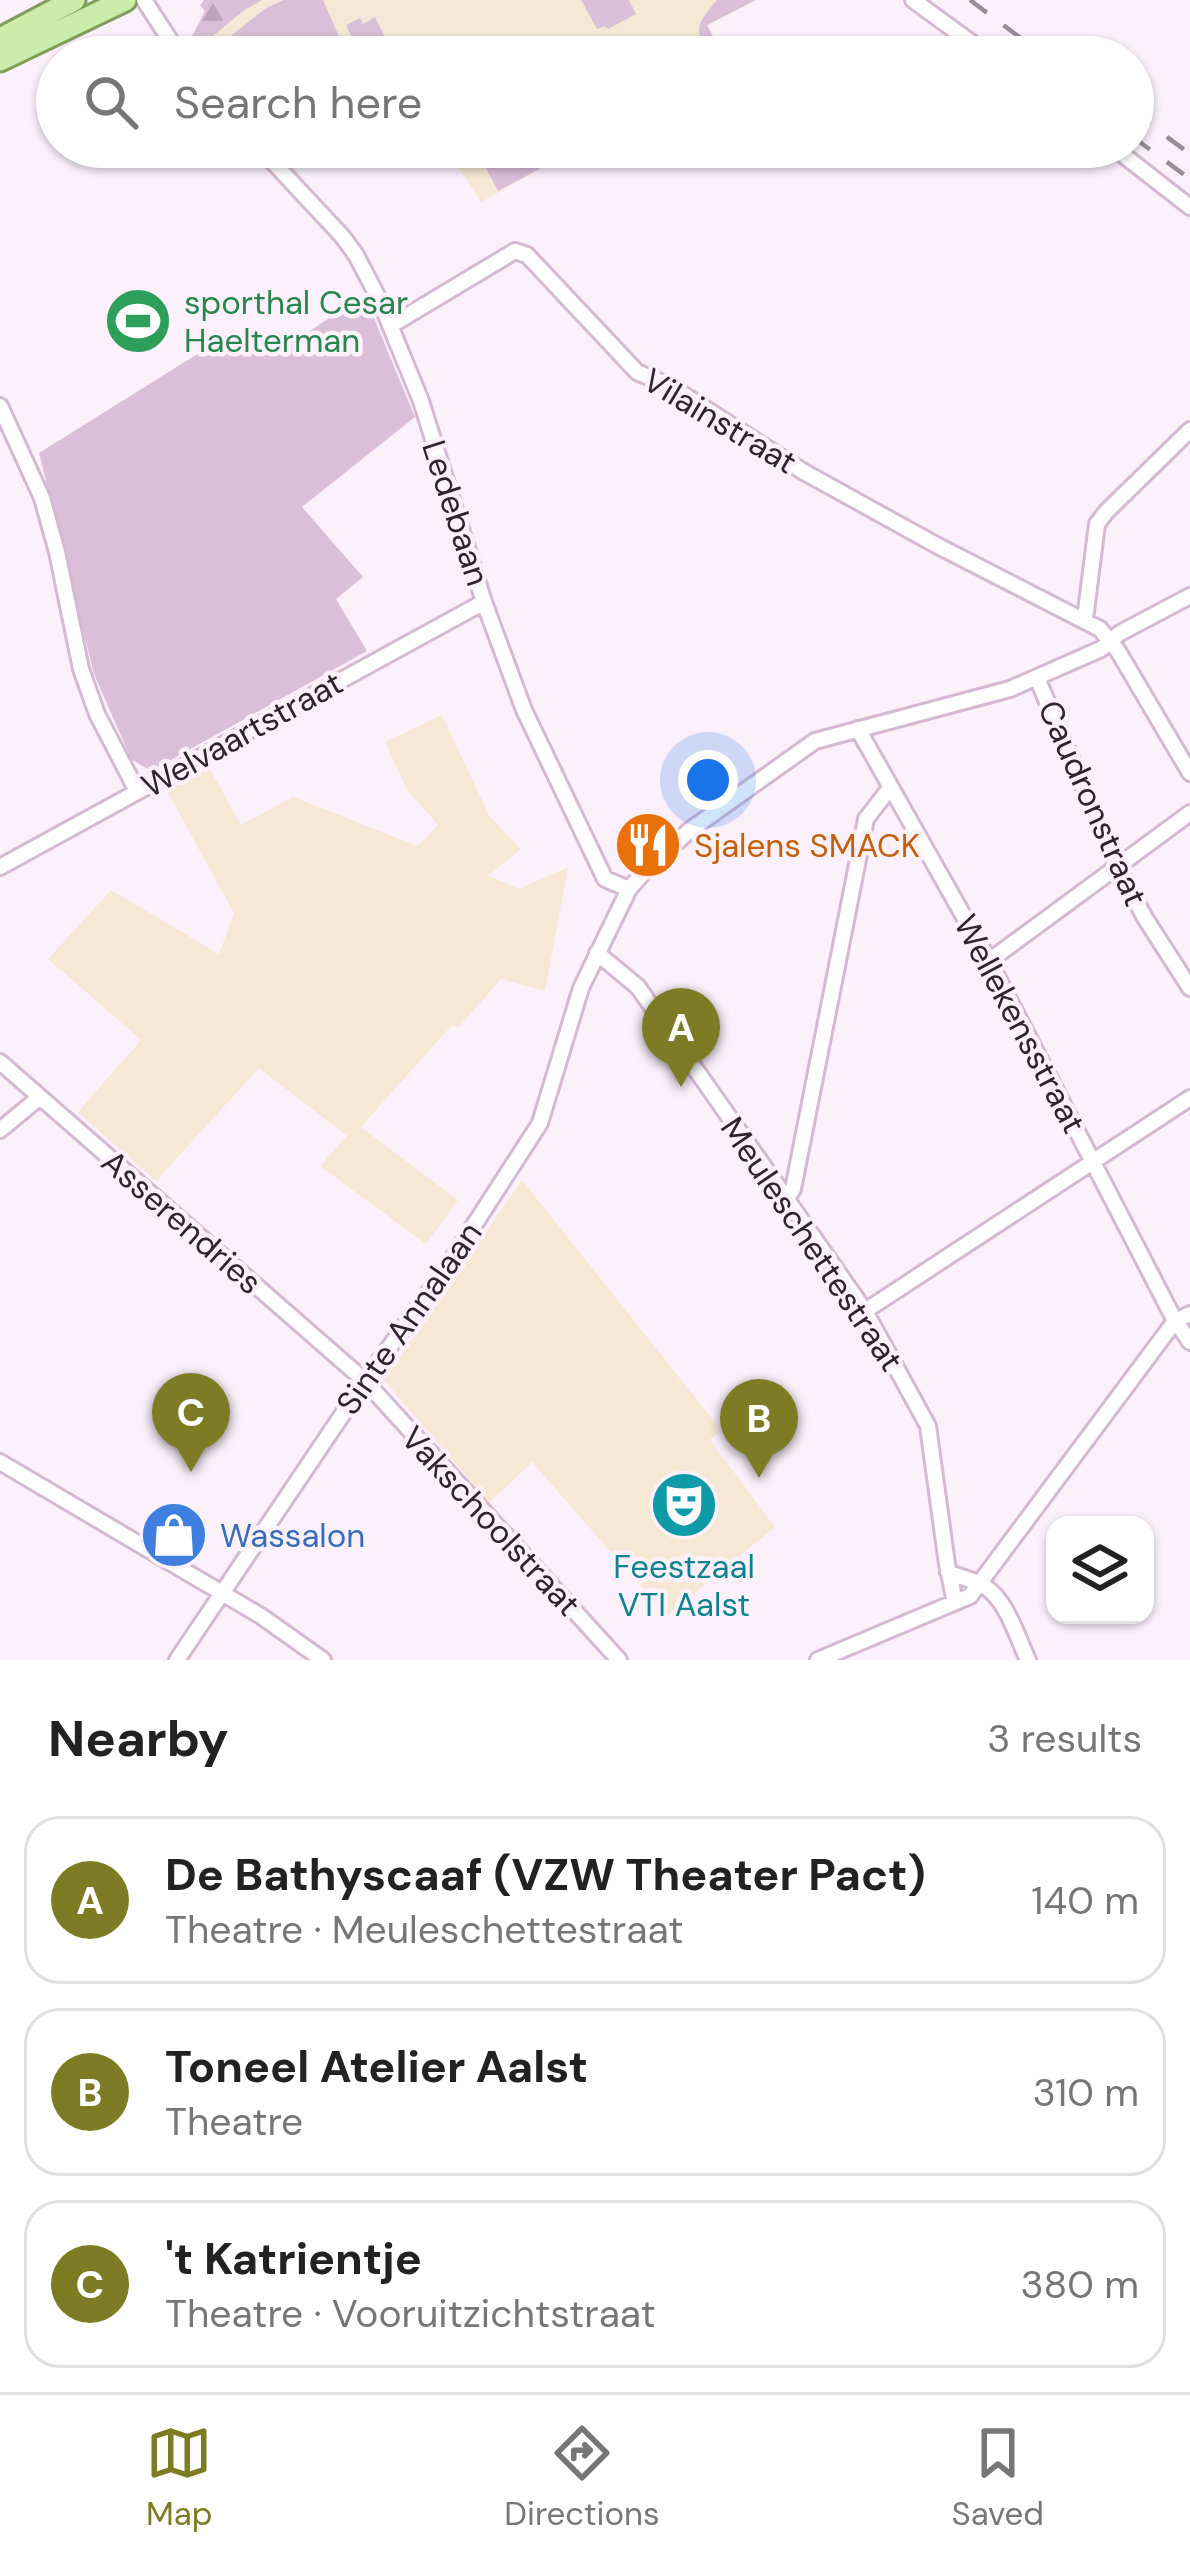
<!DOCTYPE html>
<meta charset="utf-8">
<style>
:root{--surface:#fff;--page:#f2f2f2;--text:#222;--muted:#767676;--line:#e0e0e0;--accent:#7d7c24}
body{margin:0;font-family:"DM Sans",sans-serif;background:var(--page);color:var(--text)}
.controls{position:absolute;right:36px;bottom:36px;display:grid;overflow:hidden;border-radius:24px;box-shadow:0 3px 9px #0004}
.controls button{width:108px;height:108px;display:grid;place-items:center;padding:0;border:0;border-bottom:3px solid var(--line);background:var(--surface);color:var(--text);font:60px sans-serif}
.you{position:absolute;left:708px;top:780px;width:42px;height:42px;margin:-30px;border:9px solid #fff;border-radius:50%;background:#1a73e8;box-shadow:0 0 0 18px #1a73e833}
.badge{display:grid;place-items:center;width:78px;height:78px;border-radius:50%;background:var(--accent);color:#fff;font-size:39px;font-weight:700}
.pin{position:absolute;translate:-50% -99px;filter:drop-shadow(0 3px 6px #0008)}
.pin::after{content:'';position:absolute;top:63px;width:42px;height:36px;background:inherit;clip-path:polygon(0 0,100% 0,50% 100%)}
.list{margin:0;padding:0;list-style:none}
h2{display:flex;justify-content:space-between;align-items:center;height:156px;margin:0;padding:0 48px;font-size:51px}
h2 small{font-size:39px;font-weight:400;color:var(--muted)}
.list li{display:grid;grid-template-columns:78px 1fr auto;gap:36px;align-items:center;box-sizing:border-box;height:168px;margin:0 24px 24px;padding:0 24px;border:3px solid var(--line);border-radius:36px}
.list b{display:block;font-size:45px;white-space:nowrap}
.list p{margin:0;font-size:39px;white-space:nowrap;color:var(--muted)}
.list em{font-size:39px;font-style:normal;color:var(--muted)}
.icon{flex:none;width:66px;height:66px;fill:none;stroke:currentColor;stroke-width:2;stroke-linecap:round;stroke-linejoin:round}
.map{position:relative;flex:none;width:1190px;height:1660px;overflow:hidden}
.search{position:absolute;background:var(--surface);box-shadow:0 3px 9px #0004;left:36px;right:36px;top:36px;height:132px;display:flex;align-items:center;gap:30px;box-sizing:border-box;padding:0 42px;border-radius:66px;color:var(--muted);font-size:45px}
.sheet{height:732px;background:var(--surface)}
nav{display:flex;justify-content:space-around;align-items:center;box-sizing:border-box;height:168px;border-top:3px solid var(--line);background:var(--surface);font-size:33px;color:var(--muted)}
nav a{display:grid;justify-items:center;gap:6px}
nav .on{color:var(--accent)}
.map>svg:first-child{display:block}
.education{fill:#f7e8d5}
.grass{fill:#dbbfd9}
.forest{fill:url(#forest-firs)}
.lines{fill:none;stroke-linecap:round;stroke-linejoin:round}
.street-casing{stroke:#d5b9d3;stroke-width:20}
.primary-casing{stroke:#7e9e5a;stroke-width:27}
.street{stroke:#fff;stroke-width:14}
.primary{stroke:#cbecaa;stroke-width:21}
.rail{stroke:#998e98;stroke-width:4.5;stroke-dasharray:21 21;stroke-linecap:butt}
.labels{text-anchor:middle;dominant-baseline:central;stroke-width:9;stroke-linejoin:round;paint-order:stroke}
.leisure-label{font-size:33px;fill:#27864d;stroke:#fcf0fb;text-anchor:start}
.street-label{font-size:33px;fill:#2f242e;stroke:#fcf0fb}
.food-label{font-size:33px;fill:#c56008;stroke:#fcf0fb;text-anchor:start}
.shop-label{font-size:33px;fill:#366cbe;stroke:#fcf0fb;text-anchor:start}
.culture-label{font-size:33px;fill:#0d838f;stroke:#fcf0fb}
</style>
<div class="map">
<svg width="1190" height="1660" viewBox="0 0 1190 1660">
<defs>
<pattern id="forest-firs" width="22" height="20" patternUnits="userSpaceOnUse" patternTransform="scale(3)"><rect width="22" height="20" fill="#dbbfd9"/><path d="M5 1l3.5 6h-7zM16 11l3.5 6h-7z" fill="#bca4bb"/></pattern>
</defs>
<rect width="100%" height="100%" fill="#fcf0fb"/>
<!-- education -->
<path class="education" d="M230,0h526l-49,26 17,31h-527l-8,-15z
M445,147h135l-99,55z
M442,715l48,102 31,32 -33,27 31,13 49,-22 -23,124 -44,-12 -43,49 -6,-3 -91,102 97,73 -32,44 -106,-78 27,-30 -88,-68 -103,113 -78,-69 63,-72 -93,-81 63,-69 108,64 15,-41 -67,-122 42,-24 32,58 52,-28 125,49 20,-21 -31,-35 -22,-48z
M522,1180l199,250 -11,10 65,87 -108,89 -135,-154 -43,41 -105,-123z"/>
<!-- grass -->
<path class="grass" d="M284,0h39l25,57h-140l6,-8 52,-41z
M581,0h48l7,14 -28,15 -3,-3 -8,3z
M717,0h39l-49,25 17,32h-14c-17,-28 -14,-32 7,-57z
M375,17l18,36 -8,4h-24l-15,-32 14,-7 3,6z
M475,147h105l-82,44z
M364,294l51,123 -113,90 61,70 -27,22 31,52 -216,120 -20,-12 -37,-85 -55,-221 184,-115 52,17z"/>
<!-- forest -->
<path class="forest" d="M204,0h58l-19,11 -49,41 -5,-10 16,-31 -5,-6z"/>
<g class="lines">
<defs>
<path id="street" d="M144,0l37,57
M913,0l78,57
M259,147l83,89 14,19 25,48 40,98 63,201 40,108 81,169 24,10
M1113,147l77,60
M390,326l125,-75 12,4 110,117 33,14 134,86 134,74 162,83 18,22 72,122
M0,406l42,92 15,54 24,117 16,45 40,77
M1085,619l12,-95 9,-12 84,-82
M1037,678l81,190 27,50 45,70
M858,729l131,232 184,356 17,25
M0,867l484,-265
M597,953l41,34 227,324 63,115 19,138 8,38
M989,961l201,-148
M0,1062l365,319 254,279
M0,1130l40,-33
M787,1198l6,-9 73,-370 24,-31
M865,1311l325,-213
M0,1462l261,154 62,44
M948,1572c11,5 26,8 36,14 23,14 33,51 44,74
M177,1660l188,-279 84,-117 91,-141 41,-135 48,-99 15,-17 46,-42 125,-89 195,-52 91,-40 19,-16 70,-37
M818,1660l152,-64 205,-275 15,-7"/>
<path id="primary" d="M0,39l74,-39
M0,60l125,-60"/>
</defs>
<!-- street casing -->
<use href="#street" class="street-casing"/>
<!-- primary casing -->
<use href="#primary" class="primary-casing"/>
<!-- street -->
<use href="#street" class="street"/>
<!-- primary -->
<use href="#primary" class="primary"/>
<!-- rail -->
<path class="rail" d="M970,0l76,57
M1133,112l57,42
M1133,137l57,42"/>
</g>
<!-- icons -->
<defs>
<symbol id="stadium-disc" viewBox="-11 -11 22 22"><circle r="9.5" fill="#2e9e5b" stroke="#fcf0fb"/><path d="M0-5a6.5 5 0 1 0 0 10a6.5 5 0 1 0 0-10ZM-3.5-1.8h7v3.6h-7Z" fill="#fff"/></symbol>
<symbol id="restaurant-disc" viewBox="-11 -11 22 22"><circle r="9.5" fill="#e8710a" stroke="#fcf0fb"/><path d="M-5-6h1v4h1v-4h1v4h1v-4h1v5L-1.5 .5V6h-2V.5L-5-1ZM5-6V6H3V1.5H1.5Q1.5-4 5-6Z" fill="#fff"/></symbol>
<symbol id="theatre-disc" viewBox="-11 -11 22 22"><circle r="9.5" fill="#0f9aa8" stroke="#fcf0fb"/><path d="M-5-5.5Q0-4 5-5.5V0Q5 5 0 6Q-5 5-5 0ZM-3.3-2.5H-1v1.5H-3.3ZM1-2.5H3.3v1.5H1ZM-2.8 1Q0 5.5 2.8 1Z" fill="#fff"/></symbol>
<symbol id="shop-disc" viewBox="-11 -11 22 22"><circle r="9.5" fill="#3f7fe0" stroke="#fcf0fb"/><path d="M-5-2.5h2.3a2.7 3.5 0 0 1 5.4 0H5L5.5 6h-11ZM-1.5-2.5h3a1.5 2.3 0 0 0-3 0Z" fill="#fff"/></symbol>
</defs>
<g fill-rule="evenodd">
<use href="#stadium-disc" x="100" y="283" width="76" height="76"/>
<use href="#restaurant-disc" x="610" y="807" width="76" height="76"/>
<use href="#theatre-disc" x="646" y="1467" width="76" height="76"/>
<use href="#shop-disc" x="136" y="1497" width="76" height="76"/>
</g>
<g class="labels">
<!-- leisure labels -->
<g class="leisure-label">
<text x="184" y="302">sporthal Cesar<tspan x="184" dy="38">Haelterman</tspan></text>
</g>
<!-- street labels -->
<g class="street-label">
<text transform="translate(720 421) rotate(31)">Vilainstraat</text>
<text transform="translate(456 513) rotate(72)">Ledebaan</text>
<text transform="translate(242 734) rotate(-29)">Welvaartstraat</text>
<text transform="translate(1093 803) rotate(66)">Caudronstraat</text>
<text transform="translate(1020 1024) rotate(62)">Wellekensstraat</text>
<text transform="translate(182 1222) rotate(41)">Asserendries</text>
<text transform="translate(812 1244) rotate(56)">Meuleschettestraat</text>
<text transform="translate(409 1318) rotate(-55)">Sinte Annalaan</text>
<text transform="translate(491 1521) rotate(47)">Vakschoolstraat</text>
</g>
<!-- food labels -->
<g class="food-label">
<text x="694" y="845">Sjalens SMACK</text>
</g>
<!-- shop labels -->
<g class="shop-label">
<text x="220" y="1535">Wassalon</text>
</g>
<!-- culture labels -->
<g class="culture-label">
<text x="684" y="1566">Feestzaal<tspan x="684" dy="38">VTI Aalst</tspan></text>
</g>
</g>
</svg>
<div class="controls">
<button><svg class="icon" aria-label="layers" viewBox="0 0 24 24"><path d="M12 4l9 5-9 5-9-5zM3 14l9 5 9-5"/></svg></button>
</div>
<div class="you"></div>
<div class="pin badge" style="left:681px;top:1087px">A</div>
<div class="pin badge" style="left:759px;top:1478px">B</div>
<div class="pin badge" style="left:191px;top:1472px">C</div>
<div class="search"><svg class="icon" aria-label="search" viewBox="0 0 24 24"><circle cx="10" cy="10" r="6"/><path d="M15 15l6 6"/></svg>Search here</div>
</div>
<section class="sheet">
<h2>Nearby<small>3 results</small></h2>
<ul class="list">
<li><span class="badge">A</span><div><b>De Bathyscaaf (VZW Theater Pact)</b><p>Theatre · Meuleschettestraat</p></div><em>140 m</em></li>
<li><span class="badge">B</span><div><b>Toneel Atelier Aalst</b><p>Theatre</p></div><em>310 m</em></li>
<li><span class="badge">C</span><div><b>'t Katrientje</b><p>Theatre · Vooruitzichtstraat</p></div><em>380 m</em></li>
</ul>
</section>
<nav>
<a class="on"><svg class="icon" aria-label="map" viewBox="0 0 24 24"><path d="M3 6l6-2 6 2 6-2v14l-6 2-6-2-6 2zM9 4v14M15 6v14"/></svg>Map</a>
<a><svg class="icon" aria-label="directions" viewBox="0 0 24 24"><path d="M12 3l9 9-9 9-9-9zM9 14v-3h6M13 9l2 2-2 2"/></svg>Directions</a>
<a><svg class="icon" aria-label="saved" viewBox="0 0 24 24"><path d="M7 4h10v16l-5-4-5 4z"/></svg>Saved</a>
</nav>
